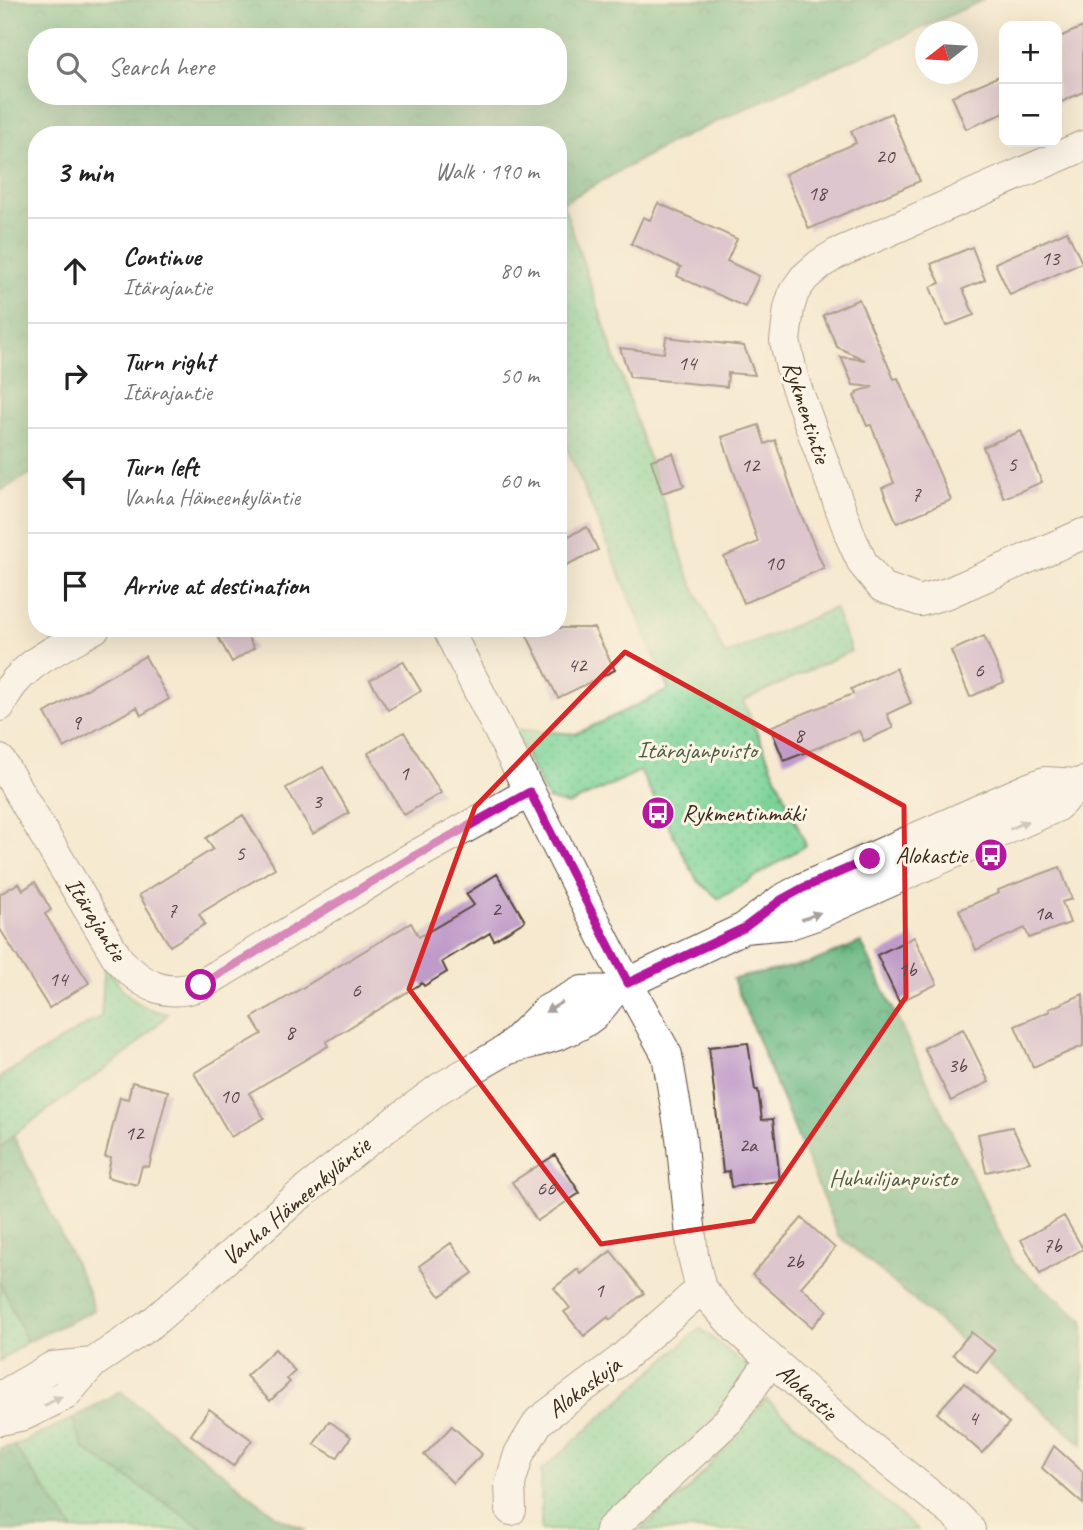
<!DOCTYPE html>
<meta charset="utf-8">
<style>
:root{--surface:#fff;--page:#f2f2f2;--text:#222;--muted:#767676;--line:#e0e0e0}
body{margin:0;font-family:Caveat,sans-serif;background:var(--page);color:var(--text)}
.controls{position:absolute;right:21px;top:21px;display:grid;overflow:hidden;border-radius:14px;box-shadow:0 7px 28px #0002}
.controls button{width:63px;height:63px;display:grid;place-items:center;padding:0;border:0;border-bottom:2px solid var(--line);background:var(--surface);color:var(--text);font:35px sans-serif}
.compass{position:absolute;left:915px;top:21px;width:63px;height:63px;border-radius:50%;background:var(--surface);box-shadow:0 7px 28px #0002;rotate:253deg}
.stop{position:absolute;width:21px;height:21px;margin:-16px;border:5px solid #b5179e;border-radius:50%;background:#fff}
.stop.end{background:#b5179e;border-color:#fff;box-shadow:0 2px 7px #0008}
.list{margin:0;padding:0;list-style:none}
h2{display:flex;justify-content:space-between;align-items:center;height:91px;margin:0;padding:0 28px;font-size:30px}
h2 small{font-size:23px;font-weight:400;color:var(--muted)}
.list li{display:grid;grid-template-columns:46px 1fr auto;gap:21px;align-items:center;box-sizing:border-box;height:105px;padding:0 28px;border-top:2px solid var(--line)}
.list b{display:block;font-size:26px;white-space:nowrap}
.list p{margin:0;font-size:23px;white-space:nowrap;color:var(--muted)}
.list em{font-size:23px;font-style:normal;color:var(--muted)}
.icon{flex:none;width:38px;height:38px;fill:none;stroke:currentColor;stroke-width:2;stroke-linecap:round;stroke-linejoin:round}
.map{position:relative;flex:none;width:1083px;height:1530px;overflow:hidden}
.search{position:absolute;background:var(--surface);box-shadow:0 7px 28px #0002;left:28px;top:28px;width:539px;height:77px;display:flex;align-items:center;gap:18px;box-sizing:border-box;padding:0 24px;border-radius:28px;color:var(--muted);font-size:26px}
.panel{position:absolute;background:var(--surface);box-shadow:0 7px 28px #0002;left:28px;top:126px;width:539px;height:511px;border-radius:28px}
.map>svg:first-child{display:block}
.grass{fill:url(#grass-dots);stroke:#5c7e5b;stroke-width:2;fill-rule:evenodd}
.forest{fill:url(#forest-crowns);stroke:#50704f;stroke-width:2;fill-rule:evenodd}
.building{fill:#bf9bc9}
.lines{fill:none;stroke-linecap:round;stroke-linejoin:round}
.minor-casing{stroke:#574739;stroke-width:32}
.minor{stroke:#fff;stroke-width:30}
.oneway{fill:#a79f9a}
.route{stroke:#b5179e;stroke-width:9}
.marked{fill:none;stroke:#d62828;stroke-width:5;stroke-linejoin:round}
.labels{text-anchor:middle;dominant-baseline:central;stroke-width:6;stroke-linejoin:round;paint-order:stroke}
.number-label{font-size:21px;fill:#5c4649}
.street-label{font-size:24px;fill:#3b2a1e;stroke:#fcf5e5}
.park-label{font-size:24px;fill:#4e5d43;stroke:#fcf5e5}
.poi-label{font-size:24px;fill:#3b2a1e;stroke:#fcf5e5;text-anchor:start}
</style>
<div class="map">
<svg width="1083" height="1530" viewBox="0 0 1083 1530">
<defs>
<pattern id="grass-dots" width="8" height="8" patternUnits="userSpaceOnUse" patternTransform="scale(1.75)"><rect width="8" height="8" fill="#7cd398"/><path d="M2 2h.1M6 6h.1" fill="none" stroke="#6cb583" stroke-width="1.8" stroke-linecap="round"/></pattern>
<pattern id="forest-crowns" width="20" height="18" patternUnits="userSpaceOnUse" patternTransform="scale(1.75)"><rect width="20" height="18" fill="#65b580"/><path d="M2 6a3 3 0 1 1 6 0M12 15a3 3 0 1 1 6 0" fill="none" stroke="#549368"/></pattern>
</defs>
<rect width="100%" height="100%" fill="#fcf5e5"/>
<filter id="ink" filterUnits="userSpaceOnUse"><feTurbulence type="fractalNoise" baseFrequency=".0143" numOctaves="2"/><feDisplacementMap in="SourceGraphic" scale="14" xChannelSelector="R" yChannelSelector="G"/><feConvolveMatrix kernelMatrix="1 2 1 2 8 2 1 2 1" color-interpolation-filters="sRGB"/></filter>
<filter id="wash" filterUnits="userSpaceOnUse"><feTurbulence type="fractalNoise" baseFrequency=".00686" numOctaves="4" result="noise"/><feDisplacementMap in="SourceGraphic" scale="28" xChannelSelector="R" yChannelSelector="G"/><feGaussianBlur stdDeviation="1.57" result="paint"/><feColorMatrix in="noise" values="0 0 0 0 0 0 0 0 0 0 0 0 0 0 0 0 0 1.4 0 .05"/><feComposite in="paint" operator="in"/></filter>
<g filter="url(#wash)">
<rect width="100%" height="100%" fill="#f6e9d0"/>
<!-- grass -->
<path class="grass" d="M0,0h983l-309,141 -111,62 124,369 38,83 109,-47 17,43 -108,50 63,144 -87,54 -22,-19 -57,-109 -72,34 -20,-6 -35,-70 63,5 93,-44 -111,-263v-292h-521zM37,37h521v59h-521z
M105,963c19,30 27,44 63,51l-38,37 -117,84 74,154 7,21 -67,32 -27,19v-284l101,-61z
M700,1328l55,45 -145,157h-69v-59z
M120,1391l156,125 30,14h-232l-60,-84 58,-27z
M766,1399l152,131h-278l50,-42z"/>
<!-- forest -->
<path class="forest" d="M0,0h983l-309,141 -116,64v-70h-521v335l-37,21zM37,37h521v59h-521z
M861,942l153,321 69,57v125l-245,-210 -105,-256 77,-16z
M13,1135l74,154 7,21 -67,32 -27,-60v-133z
M120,1391l156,125 30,14h-101l-121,-81 -12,-30z
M14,1446l60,84h-74v-82z"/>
<g id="blocks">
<!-- building -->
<path class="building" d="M1083,27v65l-26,12v-66z
M1004,74v39l-38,16 -14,-33z
M891,113l29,68 -111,48 -24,-55 71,-31 -5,-12z
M658,203l79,36 -10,22 32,15 -14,31 -68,-31 4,-9 -50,-23 12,-27 7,3z
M1067,231l15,32 -72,32 -15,-32z
M972,247l13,33 -22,9 11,26 -28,11 -16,-39 10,-4 -9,-19z
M859,299l35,80 4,-1 53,122 -54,23 -15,-35 12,-5 -23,-58 -4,1 -13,-30 3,-2 -1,-2 17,-5 -20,-2 -12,-28 24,3 -28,-13 -14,-32z
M666,337l78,9 11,29 -27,-2 -1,14 -97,-10 -10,-29 44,5z
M759,425l6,19 10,-4 23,68 26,60 -80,35 -20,-46 34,-15 -36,-105z
M1021,431l21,51 -38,16 -21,-51z
M673,453l11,33 -22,7 -11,-33z
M587,527l11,23 -40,19v-28z
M213,628h30l11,20 -22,14z
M523,628h71l21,42 -57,28z
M984,636l20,46 -34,15 -19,-46z
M145,656l24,43 -28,16 -4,-8 -73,41 -19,-35z
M403,661l18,30 -33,19 -18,-30z
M896,668l15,35 -24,11 6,14 -29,13 -5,-10 -75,30 -14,-34 83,-33 -2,-5z
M404,732l37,61 -37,22 -36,-62z
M323,767l26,46 -36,21 -27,-46z
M243,815l32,53 -76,46 6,10 -35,22 -31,-51 74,-46 -7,-11z
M1060,867l12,32 -10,3 8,21 -41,15 -4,-10 -49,22 -17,-40 40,-17 -1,-3z
M497,874l28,47 -31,19 -4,-7 -48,29 5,10 -23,14 -2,-3 -96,59 2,4 -79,47 15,25 -33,19 -37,-64 68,-39 -10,-16 159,-95 8,14 55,-32 -8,-11z
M35,882l16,28 -6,4 44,69 -40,25 -49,-79v-35l19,-11 4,7z
M914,937l23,47 -38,18 -22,-47z
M1083,994v52l-50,21 -18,-41 35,-15 -1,-2z
M963,1029l26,53 -38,19 -27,-53z
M748,1043l7,47h3l4,30 11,-1 7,62 -49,6 -2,-16 -6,1 -14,-125z
M132,1082l36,9 -19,76 -7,-1 -5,19 -30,-8 4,-19 -6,-1 15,-60 8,2z
M1012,1127l18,35 -44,10 -8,-38z
M555,1155l25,38 -43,28 -25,-39z
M1064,1216l19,33 -43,25 -19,-34z
M802,1218l33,30 -34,39 26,23 -15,17 -60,-52z
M451,1243l22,30 -33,23 -21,-30z
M611,1251l33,42 -34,27 -2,-3 -24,19 -20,-24 6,-4 -16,-20 24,-19 3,5z
M971,1332l24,19 -18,22 -24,-19z
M275,1349l20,22 -8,8 3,3 -20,19 -24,-25z
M964,1383l45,40 -27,30 -45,-40z
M209,1409l43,31 -19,26 -42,-31z
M329,1421l22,16 -14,21 -23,-14z
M452,1426l30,28 -29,29 -29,-28z
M1054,1446l29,26v32l-41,-36z"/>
</g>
</g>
<g filter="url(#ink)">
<use href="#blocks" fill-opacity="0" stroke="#574739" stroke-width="2"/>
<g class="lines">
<defs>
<path id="minor" d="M1083,146l-247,108 -16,10 -16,14 -10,14 -5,16 -4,33 9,40 58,159 11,24 19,23 38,14 28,-8 135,-59
M447,628l164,325 56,102 14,82 12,119 8,33 36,40 117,105 103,82 13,14
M0,706c15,-40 60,-58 95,-78
M0,760l118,199c24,26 48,40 83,26l210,-127 119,-66
M744,928l46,-4 26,-9 240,-108 27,-25
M509,1049c28,-8 61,-14 84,-33 8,-7 15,-18 22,-26
M0,1397l52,-30 41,-4
M0,1420l24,-5 41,-20 28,-32 59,-40 143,-124 68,-54 77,-57 66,-38 41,-40 35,-19 33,-1 13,-7 116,-55 37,-28 22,-12 226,-100 16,-6 33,2
M511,1510l-1,-26 9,-30 20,-33 80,-60 82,-72
M610,1530l119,-110 42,-60"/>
</defs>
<!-- minor casing -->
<use href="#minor" class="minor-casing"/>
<!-- minor -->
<use href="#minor" class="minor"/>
</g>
<!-- one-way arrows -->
<defs><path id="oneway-solid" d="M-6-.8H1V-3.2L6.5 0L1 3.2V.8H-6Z" transform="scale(1.75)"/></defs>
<g class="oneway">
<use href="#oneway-solid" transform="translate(1019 825) rotate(-25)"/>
<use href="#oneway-solid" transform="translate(811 916) rotate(-21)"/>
<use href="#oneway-solid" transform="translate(554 1007) rotate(149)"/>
<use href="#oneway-solid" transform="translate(53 1401) rotate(-28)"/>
</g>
</g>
<g class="lines" filter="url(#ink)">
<!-- route -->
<path class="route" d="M201,985l210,-127 119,-66 98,191 116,-55 37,-28 22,-12 67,-29"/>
</g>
<!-- marked area -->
<path d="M0 0H1083V1530H0ZM625,652l279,154 2,191 -153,224 -152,23 -192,-255 66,-182z" fill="#f6e9d0" fill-opacity=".55" fill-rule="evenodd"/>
<path class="marked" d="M625,652l279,154 2,191 -153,224 -152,23 -192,-255 66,-182z"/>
<!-- icons -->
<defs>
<symbol id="bus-disc" viewBox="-11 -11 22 22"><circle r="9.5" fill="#b5179e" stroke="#fcf5e5"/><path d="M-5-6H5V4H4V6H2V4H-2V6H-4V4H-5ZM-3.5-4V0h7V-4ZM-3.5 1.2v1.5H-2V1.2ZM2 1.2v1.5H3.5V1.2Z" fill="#fff"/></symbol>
</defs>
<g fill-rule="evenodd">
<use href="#bus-disc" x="639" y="794" width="38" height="38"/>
<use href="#bus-disc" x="972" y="836" width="38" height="38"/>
</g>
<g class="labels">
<!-- number labels -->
<g class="number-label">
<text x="885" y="156">20</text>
<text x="817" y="193">18</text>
<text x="1050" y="258">13</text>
<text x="687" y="363">14</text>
<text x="1012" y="464">5</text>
<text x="750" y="465">12</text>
<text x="916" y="494">7</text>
<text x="774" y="563">10</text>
<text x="577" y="665">42</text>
<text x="979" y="670">6</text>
<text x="76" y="722">9</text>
<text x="799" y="735">8</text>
<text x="404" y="773">1</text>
<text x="317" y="801">3</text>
<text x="240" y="853">5</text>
<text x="496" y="909">2</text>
<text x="172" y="910">7</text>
<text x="1043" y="913">1a</text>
<text x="907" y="969">1b</text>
<text x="58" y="979">14</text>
<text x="356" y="990">6</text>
<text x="290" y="1032">8</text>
<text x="957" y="1065">3b</text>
<text x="229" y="1096">10</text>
<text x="134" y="1133">12</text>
<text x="748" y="1145">2a</text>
<text x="546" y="1188">66</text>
<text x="1052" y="1245">7b</text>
<text x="794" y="1261">2b</text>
<text x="599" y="1290">1</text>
<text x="973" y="1418">4</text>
</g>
<!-- street labels -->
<g class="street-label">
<text transform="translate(807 412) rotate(72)">Rykmentintie</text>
<text transform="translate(96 919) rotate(58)">Itärajantie</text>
<text transform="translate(296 1201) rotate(-40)">Vanha Hämeenkyläntie</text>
<text transform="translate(584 1387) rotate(-37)">Alokaskuja</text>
<text transform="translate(807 1392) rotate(42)">Alokastie</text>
</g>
<!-- park labels -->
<g class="park-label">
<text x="697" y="750">Itärajanpuisto</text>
<text x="893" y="1178">Huhuilijanpuisto</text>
</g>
<!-- poi labels -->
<g class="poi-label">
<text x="682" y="813">Rykmentinmäki</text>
<text x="967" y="855" text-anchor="end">Alokastie</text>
</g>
</g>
</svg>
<div class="controls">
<button>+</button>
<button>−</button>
</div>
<svg class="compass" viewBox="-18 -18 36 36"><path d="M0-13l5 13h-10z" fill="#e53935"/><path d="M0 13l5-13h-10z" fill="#767676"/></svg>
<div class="stop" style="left:201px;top:985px"></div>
<div class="stop end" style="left:870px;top:859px"></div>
<div class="search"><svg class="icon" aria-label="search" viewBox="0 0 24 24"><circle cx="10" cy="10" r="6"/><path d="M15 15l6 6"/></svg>Search here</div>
<section class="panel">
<h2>3 min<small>Walk · 190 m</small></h2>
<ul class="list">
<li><svg class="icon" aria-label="ahead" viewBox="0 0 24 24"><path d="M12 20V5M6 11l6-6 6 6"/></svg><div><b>Continue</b><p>Itärajantie</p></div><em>80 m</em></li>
<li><svg class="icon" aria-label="right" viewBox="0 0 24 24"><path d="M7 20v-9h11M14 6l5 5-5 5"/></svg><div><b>Turn right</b><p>Itärajantie</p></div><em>50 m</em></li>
<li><svg class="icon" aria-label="left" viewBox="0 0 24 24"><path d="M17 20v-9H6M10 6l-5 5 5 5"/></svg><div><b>Turn left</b><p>Vanha Hämeenkyläntie</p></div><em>60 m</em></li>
<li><svg class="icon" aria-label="arrive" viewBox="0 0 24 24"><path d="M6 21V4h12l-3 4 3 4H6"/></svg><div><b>Arrive at destination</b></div></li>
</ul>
</section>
</div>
